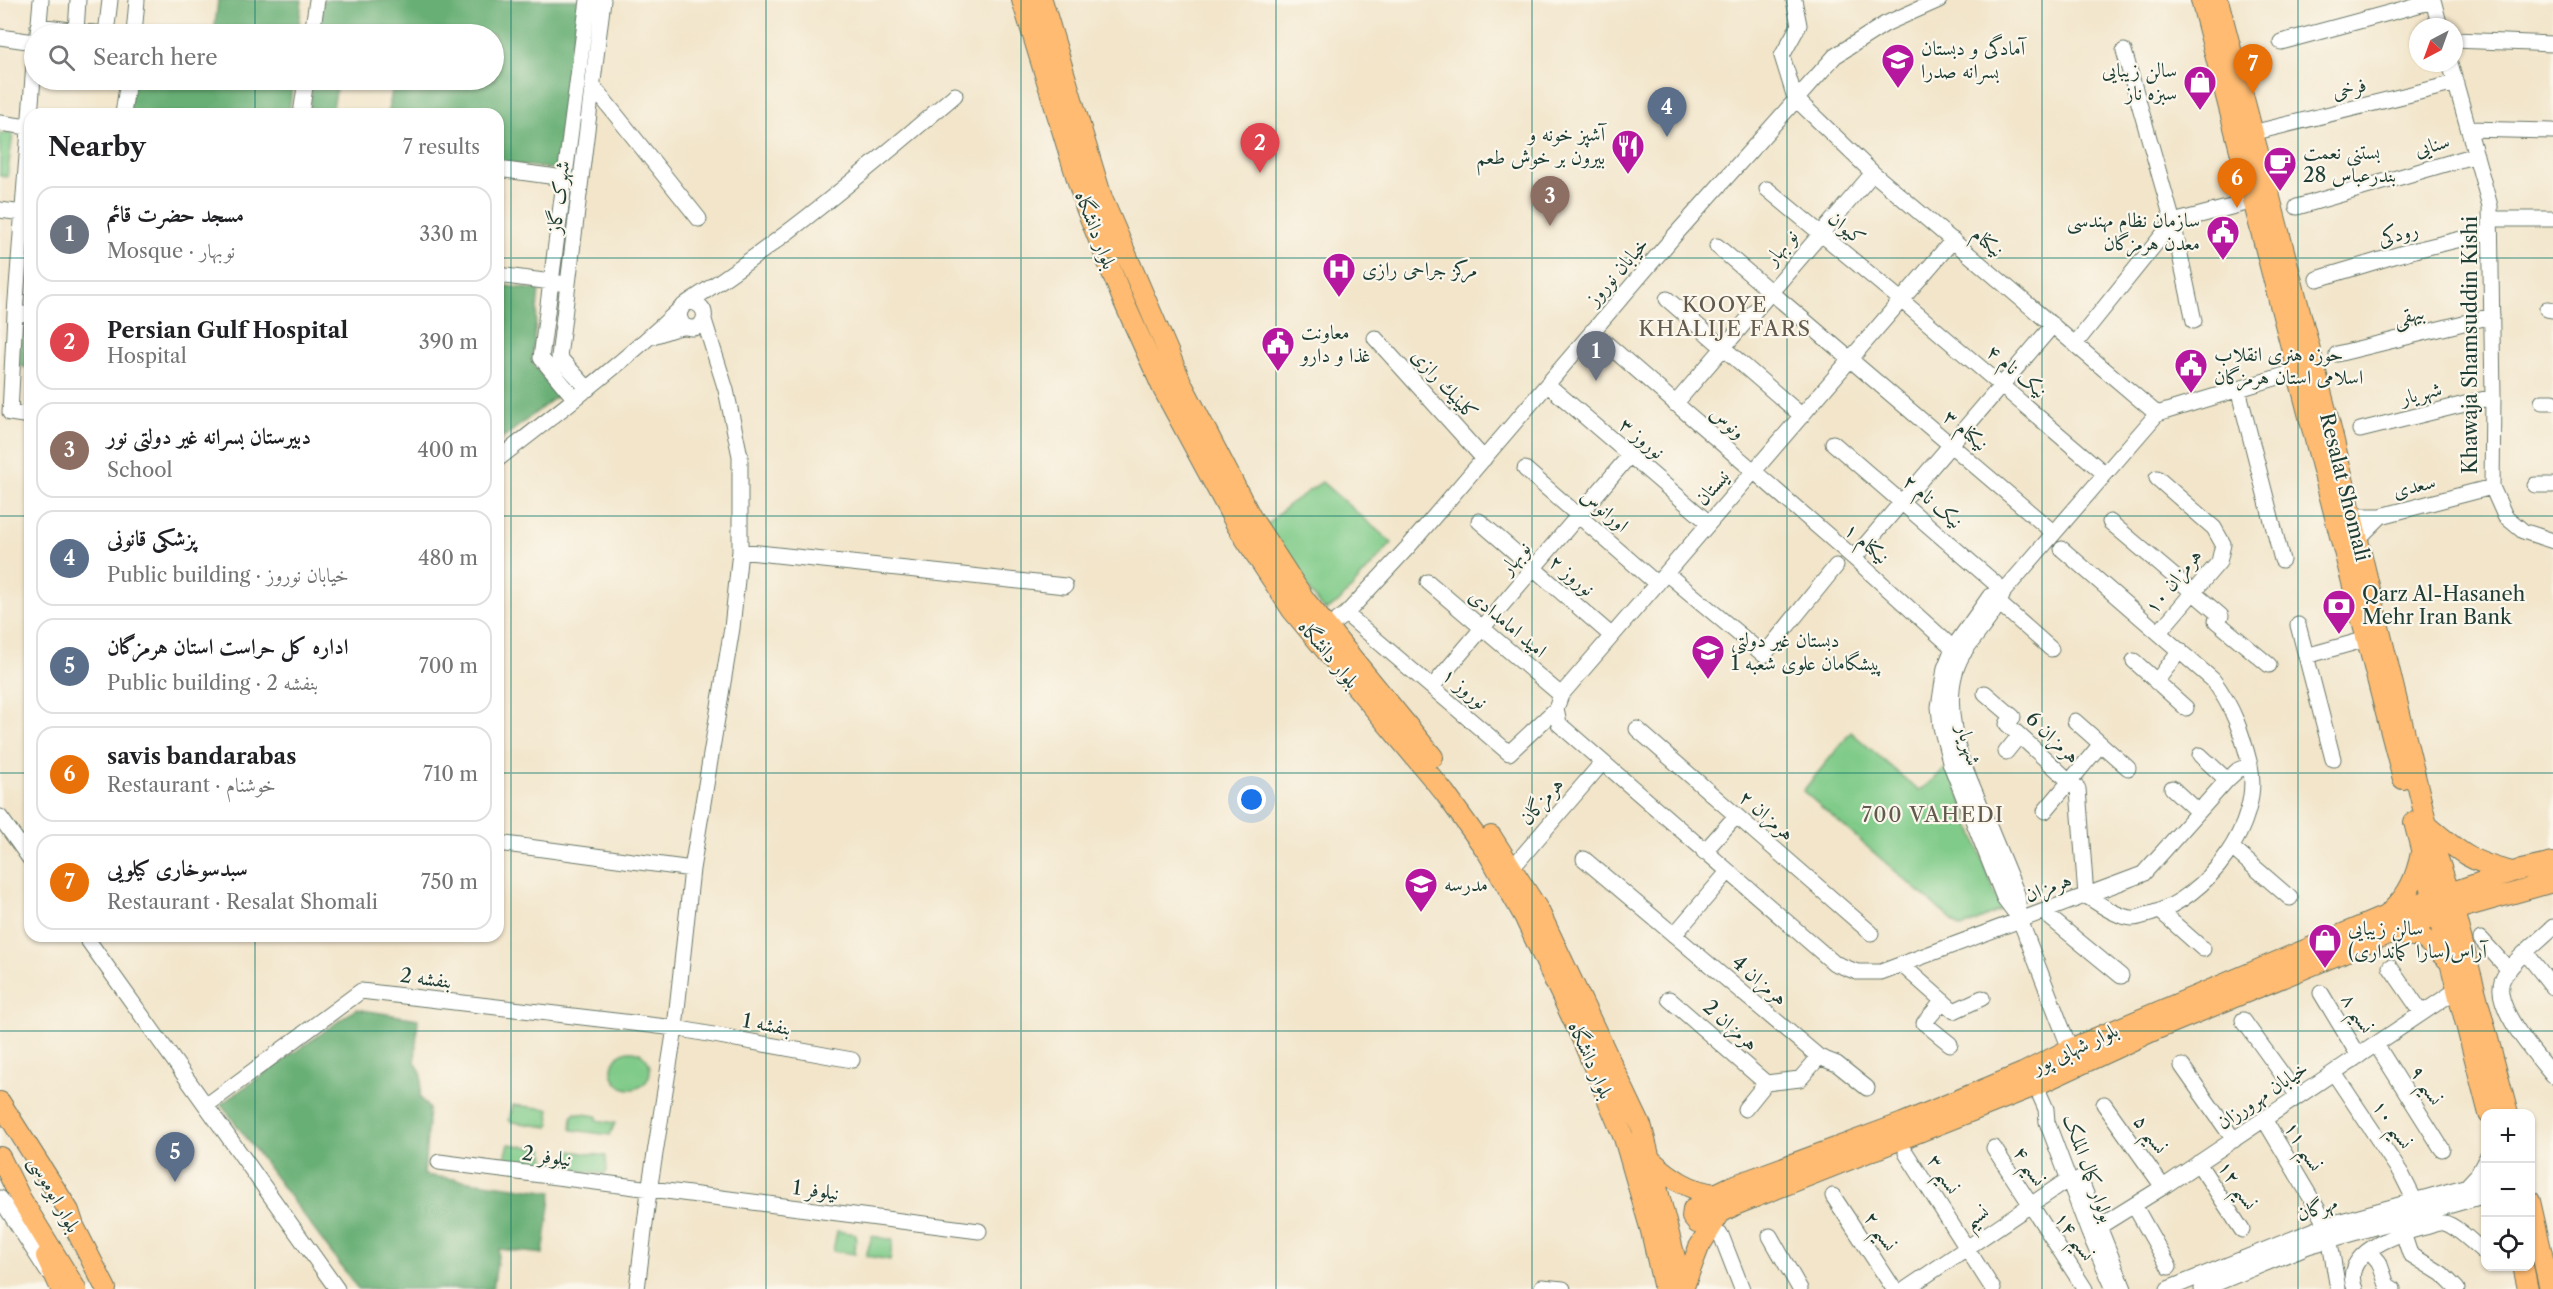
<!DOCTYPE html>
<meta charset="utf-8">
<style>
:root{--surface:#fff;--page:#f2f2f2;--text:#202124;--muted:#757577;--line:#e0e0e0;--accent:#b5179e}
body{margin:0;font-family:"Libre Caslon Text",Amiri,serif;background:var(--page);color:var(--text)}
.controls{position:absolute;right:18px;bottom:18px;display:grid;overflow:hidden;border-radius:12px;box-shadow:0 2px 4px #0004}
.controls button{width:54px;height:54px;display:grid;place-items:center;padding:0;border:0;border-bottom:2px solid var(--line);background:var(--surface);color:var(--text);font:30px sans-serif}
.compass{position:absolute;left:2409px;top:18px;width:54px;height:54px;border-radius:50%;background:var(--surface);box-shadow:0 2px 4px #0004;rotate:221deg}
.you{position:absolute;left:1252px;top:800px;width:21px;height:21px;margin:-15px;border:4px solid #fff;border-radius:50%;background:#1a73e8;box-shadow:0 0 0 9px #1a73e833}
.badge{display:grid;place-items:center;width:39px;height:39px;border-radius:50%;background:var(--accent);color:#fff;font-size:20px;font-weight:700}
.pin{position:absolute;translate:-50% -50px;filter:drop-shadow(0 2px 3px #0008)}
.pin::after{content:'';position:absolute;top:32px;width:21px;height:18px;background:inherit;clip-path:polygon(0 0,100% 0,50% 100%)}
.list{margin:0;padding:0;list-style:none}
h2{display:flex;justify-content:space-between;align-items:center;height:78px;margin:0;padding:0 24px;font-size:26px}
h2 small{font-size:20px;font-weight:400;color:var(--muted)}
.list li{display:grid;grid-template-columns:39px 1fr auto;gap:18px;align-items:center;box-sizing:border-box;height:96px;margin:0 12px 12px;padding:0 12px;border:2px solid var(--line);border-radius:18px}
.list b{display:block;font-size:22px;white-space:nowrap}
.list p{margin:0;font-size:20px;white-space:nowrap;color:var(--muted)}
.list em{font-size:20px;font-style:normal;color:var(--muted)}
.icon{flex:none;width:33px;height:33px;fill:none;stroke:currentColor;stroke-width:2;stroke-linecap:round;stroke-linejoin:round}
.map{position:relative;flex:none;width:2553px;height:1289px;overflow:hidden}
.search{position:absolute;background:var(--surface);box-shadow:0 2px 4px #0004;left:24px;top:24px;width:480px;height:66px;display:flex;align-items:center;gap:15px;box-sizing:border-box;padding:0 21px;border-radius:33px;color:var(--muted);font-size:22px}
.panel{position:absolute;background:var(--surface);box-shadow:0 2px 4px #0004;left:24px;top:108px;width:480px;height:834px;border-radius:18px}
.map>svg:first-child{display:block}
.green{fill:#80cb89;stroke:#50845e;stroke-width:1.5}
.forest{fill:#68af75;stroke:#447654;stroke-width:1.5}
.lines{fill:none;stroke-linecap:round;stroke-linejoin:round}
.minor-casing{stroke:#697868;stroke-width:17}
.major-casing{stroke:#697868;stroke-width:22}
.minor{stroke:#fff;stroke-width:15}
.major{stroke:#febb71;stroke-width:20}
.grid{fill:none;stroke:#0f766e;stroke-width:1.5;stroke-opacity:0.55}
.labels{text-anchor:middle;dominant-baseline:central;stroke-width:4.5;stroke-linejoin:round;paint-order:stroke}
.poi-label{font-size:20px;fill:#1f3d34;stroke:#fbf7ec;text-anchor:start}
.street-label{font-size:20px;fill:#1f3d34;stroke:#fbf7ec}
.neighbourhood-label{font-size:21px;letter-spacing:1.5px;fill:#635a4e;stroke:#fbf7ec}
</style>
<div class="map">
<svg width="2553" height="1289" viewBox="0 0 2553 1289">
<rect width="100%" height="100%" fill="#fbf7ec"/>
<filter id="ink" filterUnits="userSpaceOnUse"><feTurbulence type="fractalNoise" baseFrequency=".0167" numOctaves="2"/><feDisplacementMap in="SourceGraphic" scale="12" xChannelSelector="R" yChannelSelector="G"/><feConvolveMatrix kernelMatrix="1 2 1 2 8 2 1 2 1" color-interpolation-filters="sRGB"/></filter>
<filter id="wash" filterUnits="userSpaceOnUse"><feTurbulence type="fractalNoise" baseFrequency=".008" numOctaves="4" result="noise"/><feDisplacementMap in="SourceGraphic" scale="24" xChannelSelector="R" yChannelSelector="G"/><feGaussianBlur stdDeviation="1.35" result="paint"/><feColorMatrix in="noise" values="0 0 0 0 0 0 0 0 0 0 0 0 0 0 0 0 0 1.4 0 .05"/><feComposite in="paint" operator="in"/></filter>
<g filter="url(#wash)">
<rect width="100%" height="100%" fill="#f2e5ca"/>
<!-- green -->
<path class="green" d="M0,133l13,1 -6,43 -7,-1z
M1322,482l70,61 -54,60 -12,7 -7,-6 -54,-77 23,-22z
M1851,732l68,59 30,-25 52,144 -40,18 -158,-137z
M612 1070a19 19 0 1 1 38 0a19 19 0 1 1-38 0Z
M513,1105l36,4 1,15 -2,3 -36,-5 -3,-2z
M575,1113l22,3v4l18,3 -5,12 -37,-5 -2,-1 1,-12z
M509,1144l35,5 1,15 -2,2 -36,-4 -3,-2z
M570,1151l36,5 1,15 -2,3 -36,-5 -3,-2z
M837,1231l19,3 -1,20 -22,-3z
M872,1236l21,4 -3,20 -24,-4z"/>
<!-- forest -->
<path class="forest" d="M218,0h84l-4,34h-84z
M323,0h256l-19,163 -9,6 -53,-7v-48h-110l5,-30 -24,-4h125v-46h-175z
M132,80h161l-4,34h-161z
M313,80h25l-6,34h-23z
M498,285l41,5 -7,71 25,35 -59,46z
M25,323h5v45l-12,-2 2,-38z
M356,1009l62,10 -3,42 7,14 -2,22 9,12 -5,66 128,17 -9,62 -44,-5 -6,40h-135l-137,-185z"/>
</g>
<g filter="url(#ink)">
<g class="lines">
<defs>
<path id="minor" d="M1794,0l5,25 -17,31 13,42 78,75 284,241
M2433,0l7,27
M38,26l65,8
M76,31l2,-31
M38,34l3,-34
M106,34l4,-34
M134,34l3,-34
M312,34l5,-34
M0,37l34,5
M2454,40l99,4
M2281,42l152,-41
M2124,51l49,171 21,99
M2450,63l40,143 3,191 -1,90 13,29 18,15 30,10
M592,85l107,134
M123,114l5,-34
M301,114l5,-34
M0,123l28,4
M2469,129l84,2
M2252,133l204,-50
M498,169l66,9
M1767,189l134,111 204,174
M2297,207l179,-52
M0,210l30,4
M2490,219h63
M1953,240l-392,455 -5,14 3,15 275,239 23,9h24l262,-98 84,-94 11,-10 12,-5c-8,-32 -17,-58 -37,-85l-151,-131
M1717,246l337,287
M498,275l61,8
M2317,279l90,-27 83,-20
M1667,299l135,117
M687,303c95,-61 182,-135 268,-208
M2547,309l6,1
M15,313l15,1
M1592,331l262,227 99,90 11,5
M653,336c10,-3 22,-9 32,-9 5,0 9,3 14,-1 7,-5 7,-15 1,-20 -13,-11 -29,7 -15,21
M1375,338l109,121
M2075,344l98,-122 81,-21
M2337,354l155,-38
M1548,385l161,138
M588,389l-29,-32 44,-357
M2238,389l44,171
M575,399l-34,-41 47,-358
M2542,402h11
M1675,404l198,-231
M2157,414l141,-43
M30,416l-20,-3 5,-100 19,-249
M2360,430l133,-33
M1833,443l171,148
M498,459c63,-49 126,-97 183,-151
M1525,469l132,115
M2157,478l57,50 9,16 -4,18 -60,70
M2535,485h18
M2353,516h28l111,-29
M1479,521l133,115
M2110,522l111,94 -5,5 53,44
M2358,539l23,-23
M740,551l325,35
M1854,558l199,-233
M1666,573l98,82 72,-89
M1428,582l133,113
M2004,591l-14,5 -37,52 -8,20 -6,39 2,20 10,38 53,133 15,20
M1999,603l52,46
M1346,614l163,139 47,-44
M2298,625l35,134
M1327,628l19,-14 63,-68 266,-311 160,-179 50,-32 54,-24
M2306,656l61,-17
M2134,661l52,47
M2156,682l24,-32
M1432,687l198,-232
M1985,693l28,24 -6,7 71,65 8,107c13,7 30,21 46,22 5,1 12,-3 18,-4 56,-15 113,-90 100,-149
M2075,721l53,47
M1637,729l234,204
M2006,752l13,-16
M2200,755l27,25
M2172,788l26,24
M2045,811l56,-67
M0,817l30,42
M498,843l194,26
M2232,848l58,50
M1704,852l32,-36
M1584,859l235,198 18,7 30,24
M1513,867l89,-104
M2160,911l43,38
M2043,912l78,64
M2553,927c-13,13 -45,37 -51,54 -9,27 35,75 51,95
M1674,935l54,-63
M85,936l252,353
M2481,939l28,31
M2526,953l27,34
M1902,965l52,46 28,-13
M2390,967l32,46
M2321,993l38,63
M1669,999l97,84
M1943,1001l-19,22 26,21
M2243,1020l55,76
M2376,1044l66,105
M2070,1049l-50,-129 -3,-26 -55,-133c-11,-35 -19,-79 4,-112 13,-18 30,-36 38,-58l153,-177
M2182,1066l52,74
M2334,1073l68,102 13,26
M2032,1077l14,32 1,13 42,111 25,56
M2104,1104l59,83
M207,1105l154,-114 314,37 177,32
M1745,1109l21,-26 34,-4 19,-22
M2264,1119l63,106 11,64
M1994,1148l91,141
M1906,1153l87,136
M439,1162l540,69
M2198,1163l44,67
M2080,1179l44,110
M2467,1186l11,-12 8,-15
M1833,1196l61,93
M0,1198l47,73
M2134,1205l35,62
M2089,1233l74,-46 295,-198
M2403,1233l7,21 32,20 15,15
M1721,1235l21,54
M1770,1236l30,53
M2369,1250l10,12 8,23 6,4
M637,1289l12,-98 26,-163 17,-159 40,-241 8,-77v-95l-14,-66 -22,-70
M1541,1289l1,-2 21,2
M1906,1289l163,-110
M2168,1289l159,-64 159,-44
M2202,1289l106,-43 178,-51
M2355,1289c-16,-36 42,-55 66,-61 7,-1 17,-6 23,-5 12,2 32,23 42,31"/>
<path id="major" d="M1022,0l64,208 37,92 40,89 74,137 55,84 152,182 44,61 36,63 58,123 42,99 27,93 13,58
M1042,0l60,198 80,186 69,133 54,83 128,157
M2201,0l202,779
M2218,0l115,437 94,388 22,67 59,222
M2414,822l75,292
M2427,825c32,27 43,37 85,47
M1491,836l48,75 103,217 41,161
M2553,863l-41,9 -110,37 -332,140 -47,24 -120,50 -173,64 -23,11 -14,11 -1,8 5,6h5l33,-18 295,-117 127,-59 241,-99 56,-20 99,-28
M2391,911c18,-17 25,-34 30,-58
M2395,934l27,3 27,24
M0,1102l69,109 5,15 32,63
M0,1157l21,42 55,90
M1652,1161c19,17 38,30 64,33
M2530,1201l20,88
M46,1256l15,33
M2523,1266l5,23
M1683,1289l16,-42 20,-32"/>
</defs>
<!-- minor casing -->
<use href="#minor" class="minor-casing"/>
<!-- major casing -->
<use href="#major" class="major-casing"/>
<!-- minor -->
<use href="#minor" class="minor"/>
<!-- major -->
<use href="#major" class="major"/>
</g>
</g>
<!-- grid -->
<path class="grid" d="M255,0v34M511,0v1289M766,0v1289M1021,0v1289M1276,0v1289M1532,0v1289M1787,0v1289M2042,0v1289M2298,0v1289M255,80v34M0,258h30M498,258h2055M0,516h30M498,516h2055M0,773h30M498,773h2055M255,936v353M0,1031h2553"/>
<!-- icons -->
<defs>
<symbol id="school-pin" viewBox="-11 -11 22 30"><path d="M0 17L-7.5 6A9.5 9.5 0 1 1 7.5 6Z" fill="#b5179e" stroke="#fbf7ec"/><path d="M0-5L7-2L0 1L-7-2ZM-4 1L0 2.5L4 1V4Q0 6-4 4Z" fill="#fff"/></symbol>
<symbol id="shop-pin" viewBox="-11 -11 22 30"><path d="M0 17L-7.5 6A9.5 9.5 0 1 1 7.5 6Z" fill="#b5179e" stroke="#fbf7ec"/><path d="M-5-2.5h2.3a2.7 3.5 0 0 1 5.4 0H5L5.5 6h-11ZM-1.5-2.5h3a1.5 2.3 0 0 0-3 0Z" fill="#fff"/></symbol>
<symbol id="restaurant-pin" viewBox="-11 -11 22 30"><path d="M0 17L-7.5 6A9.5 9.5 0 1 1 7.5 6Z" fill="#b5179e" stroke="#fbf7ec"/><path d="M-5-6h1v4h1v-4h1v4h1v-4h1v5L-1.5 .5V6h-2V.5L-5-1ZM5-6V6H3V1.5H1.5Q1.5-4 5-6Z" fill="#fff"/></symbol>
<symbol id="cafe-pin" viewBox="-11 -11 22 30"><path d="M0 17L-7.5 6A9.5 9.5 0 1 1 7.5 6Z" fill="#b5179e" stroke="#fbf7ec"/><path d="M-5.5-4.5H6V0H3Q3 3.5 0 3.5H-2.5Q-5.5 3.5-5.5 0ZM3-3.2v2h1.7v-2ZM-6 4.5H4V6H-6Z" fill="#fff"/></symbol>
<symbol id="civic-pin" viewBox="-11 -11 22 30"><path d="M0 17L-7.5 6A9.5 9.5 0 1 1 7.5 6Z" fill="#b5179e" stroke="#fbf7ec"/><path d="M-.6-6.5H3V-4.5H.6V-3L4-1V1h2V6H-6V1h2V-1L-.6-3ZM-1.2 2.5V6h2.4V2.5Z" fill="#fff"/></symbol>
<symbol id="hospital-pin" viewBox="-11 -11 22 30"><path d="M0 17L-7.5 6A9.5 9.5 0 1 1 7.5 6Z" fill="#b5179e" stroke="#fbf7ec"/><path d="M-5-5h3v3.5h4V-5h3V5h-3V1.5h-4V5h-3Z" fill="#fff"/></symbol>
<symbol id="bank-pin" viewBox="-11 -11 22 30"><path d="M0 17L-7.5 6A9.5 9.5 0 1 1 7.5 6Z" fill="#b5179e" stroke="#fbf7ec"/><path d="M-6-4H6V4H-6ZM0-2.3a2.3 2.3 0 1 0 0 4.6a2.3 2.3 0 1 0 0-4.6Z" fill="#fff"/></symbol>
</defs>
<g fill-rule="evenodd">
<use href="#school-pin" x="1879" y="41" width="38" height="52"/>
<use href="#shop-pin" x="2181" y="63" width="38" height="52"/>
<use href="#restaurant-pin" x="1609" y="127" width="38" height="52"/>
<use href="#cafe-pin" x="2261" y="144" width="38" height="52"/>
<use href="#civic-pin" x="2204" y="213" width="38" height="52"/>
<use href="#hospital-pin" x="1320" y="250" width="38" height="52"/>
<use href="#civic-pin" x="1259" y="324" width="38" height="52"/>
<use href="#civic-pin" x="2172" y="346" width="38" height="52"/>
<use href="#bank-pin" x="2320" y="587" width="38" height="52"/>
<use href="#school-pin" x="1689" y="632" width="38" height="52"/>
<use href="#school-pin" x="1402" y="865" width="38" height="52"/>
<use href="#shop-pin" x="2306" y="921" width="38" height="52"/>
</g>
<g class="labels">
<!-- poi labels -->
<g class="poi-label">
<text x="1921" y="48">آمادگی و دبستان<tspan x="1921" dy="23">بسرانه صدرا</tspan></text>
<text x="2177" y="70" text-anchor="end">سالن زیبایی<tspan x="2177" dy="23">سبزه ناز</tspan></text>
<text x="1605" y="134" text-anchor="end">آشپز خونه و<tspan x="1605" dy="23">بیرون بر خوش طعم</tspan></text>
<text x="2303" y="152">بستنی نعمت<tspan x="2303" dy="23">بندرعباس 28</tspan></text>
<text x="2200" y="220" text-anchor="end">سازمان نظام مهندسی<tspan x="2200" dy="23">معدن هرمزگان</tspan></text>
<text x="1362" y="269">مرکز جراحی رازی</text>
<text x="1301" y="332">معاونت<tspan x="1301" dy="23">غذا و دارو</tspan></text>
<text x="2214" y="354">حوزه هنری انقلاب<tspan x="2214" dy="23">اسلامی استان هرمزگان</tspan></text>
<text x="2362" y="594">Qarz Al-Hasaneh<tspan x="2362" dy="23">Mehr Iran Bank</tspan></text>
<text x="1731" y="640">دبستان غیر دولتی<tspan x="1731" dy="23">پیشگامان علوی شعبه 1</tspan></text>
<text x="1444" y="884">مدرسه</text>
<text x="2348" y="928">سالن زیبایی<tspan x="2348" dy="23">آراس(سارا کمانداری)</tspan></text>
</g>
<!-- street labels -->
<g class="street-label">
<text transform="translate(2349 88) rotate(-14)">فرخی</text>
<text transform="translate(2432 145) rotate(-16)">سنایی</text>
<text transform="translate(558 197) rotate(-83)">شهرک گاز</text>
<text transform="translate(1847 228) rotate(39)">کیوان</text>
<text transform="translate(1096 230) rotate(69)">بلوار دانشگاه</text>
<text transform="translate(2398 234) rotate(-15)">رودکی</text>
<text transform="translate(1988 242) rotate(40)">نیکنام</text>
<text transform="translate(1781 247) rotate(-50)">نو بهار</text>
<text transform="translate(1617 271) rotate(-49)">خیابان نوروز</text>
<text transform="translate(2409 315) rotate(-14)">بیهقی</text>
<text transform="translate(2470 345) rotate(-90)">Khawaja Shamsuddin Kishi</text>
<text transform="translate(2017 371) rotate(40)">نیک نام ۴</text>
<text transform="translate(1445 384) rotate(48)">كلينيك رازی</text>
<text transform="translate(2421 393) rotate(-14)">شهریار</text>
<text transform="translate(1728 422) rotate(41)">ونوس</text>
<text transform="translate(1966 430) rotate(41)">نیکنام ۳</text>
<text transform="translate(1642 438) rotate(40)">نوروز ۳</text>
<text transform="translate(2414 486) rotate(-14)">سعدی</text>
<text transform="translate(1712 487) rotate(-49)">نیستان</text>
<text transform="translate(2345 487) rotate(76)">Resalat Shomali</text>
<text transform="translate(1933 501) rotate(41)">نیک نام ۲</text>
<text transform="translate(1605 510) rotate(41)">اورانوس</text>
<text transform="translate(1867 543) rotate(41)">نیکنام ۱</text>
<text transform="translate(1515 558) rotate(-50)">نوبهار</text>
<text transform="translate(1572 575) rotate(40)">نوروز ۲</text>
<text transform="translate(2173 581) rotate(-51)">هرمزان ۱۰</text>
<text transform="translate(1508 623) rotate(40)">امید امامدادی</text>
<text transform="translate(1329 654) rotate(50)">بلوار دانشگاه</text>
<text transform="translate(1465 688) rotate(40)">نوروز ۱</text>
<text transform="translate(2053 737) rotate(43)">هرمزان 6</text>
<text transform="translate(1969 745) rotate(74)">شهریار</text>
<text transform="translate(1541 801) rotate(-49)">هرمزگان</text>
<text transform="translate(1767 815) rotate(41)">هرمزان ۲</text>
<text transform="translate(2048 887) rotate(-21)">هرمزان</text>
<text transform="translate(426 978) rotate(7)">بنفشه 2</text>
<text transform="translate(1760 980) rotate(40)">هرمزان 4</text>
<text transform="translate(2358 1013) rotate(59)">نسیم ۸</text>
<text transform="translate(767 1024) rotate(10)">بنفشه 1</text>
<text transform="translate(1731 1025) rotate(41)">هرمزان 2</text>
<text transform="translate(2075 1048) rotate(-25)">بلوار شهابی پور</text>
<text transform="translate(1591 1060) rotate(66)">بلوار دانشگاه</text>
<text transform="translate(2427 1085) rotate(58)">نسیم ۹</text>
<text transform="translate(2262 1095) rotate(-34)">خیابان مهرورزان</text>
<text transform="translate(2393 1124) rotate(56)">نسیم ۱۰</text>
<text transform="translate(2151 1134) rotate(55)">نسیم ۵</text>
<text transform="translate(2304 1146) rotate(59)">نسیم ۱۱</text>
<text transform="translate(547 1156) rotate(8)">نیلوفر 2</text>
<text transform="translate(2030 1166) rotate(59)">نسیم ۴</text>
<text transform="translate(2089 1168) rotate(70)">بولوار کمال الملک</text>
<text transform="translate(1944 1174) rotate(58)">نسیم ۳</text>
<text transform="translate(2238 1185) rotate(57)">نسیم ۱۲</text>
<text transform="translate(816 1190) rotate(7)">نیلوفر 1</text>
<text transform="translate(55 1194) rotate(61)">بلوار ابوموسی</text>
<text transform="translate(2317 1208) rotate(-18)">مهرگان</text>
<text transform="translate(1976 1216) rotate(-34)">نسیم</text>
<text transform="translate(1881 1231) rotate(57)">نسیم ۲</text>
<text transform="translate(2075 1236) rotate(56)">نسیم ۱۴</text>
</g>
<!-- neighbourhood labels -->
<g class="neighbourhood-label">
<text x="1725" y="304">KOOYE<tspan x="1725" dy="24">KHALIJE FARS</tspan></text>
<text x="1933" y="814">700 VAHEDI</text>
</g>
</g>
</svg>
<div class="controls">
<button>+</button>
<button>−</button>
<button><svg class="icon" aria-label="locate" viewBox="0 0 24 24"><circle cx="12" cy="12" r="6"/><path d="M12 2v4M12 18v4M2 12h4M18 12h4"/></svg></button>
</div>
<svg class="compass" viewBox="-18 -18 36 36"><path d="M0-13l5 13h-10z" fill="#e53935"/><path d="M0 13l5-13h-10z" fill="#757577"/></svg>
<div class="you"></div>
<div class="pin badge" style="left:1596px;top:381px;background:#6b7280">1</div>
<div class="pin badge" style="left:1260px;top:173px;background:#e0444e">2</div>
<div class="pin badge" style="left:1550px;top:226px;background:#8d6e63">3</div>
<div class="pin badge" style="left:1667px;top:137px;background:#5c6f8a">4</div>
<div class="pin badge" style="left:175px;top:1182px;background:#5c6f8a">5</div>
<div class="pin badge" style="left:2237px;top:208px;background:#e8710a">6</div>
<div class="pin badge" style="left:2253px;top:94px;background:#e8710a">7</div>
<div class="search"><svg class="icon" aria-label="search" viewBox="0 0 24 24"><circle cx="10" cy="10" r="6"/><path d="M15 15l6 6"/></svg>Search here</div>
<section class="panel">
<h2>Nearby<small>7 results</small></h2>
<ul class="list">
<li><span class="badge" style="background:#6b7280">1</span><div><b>مسجد حضرت قائم</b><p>Mosque · نوبهار</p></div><em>330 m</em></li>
<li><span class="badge" style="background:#e0444e">2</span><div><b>Persian Gulf Hospital</b><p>Hospital</p></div><em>390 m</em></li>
<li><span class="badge" style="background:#8d6e63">3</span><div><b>دبیرستان بسرانه غیر دولتی نور</b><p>School</p></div><em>400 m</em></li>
<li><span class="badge" style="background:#5c6f8a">4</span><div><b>پزشکی قانونی</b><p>Public building · خیابان نوروز</p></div><em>480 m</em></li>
<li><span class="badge" style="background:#5c6f8a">5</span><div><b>اداره کل حراست استان هرمزگان</b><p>Public building · بنفشه 2</p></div><em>700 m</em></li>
<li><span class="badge" style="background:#e8710a">6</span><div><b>savis bandarabas</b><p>Restaurant · خوشنام</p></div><em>710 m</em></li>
<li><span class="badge" style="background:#e8710a">7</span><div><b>سبدسوخاری کیلویی</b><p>Restaurant · Resalat Shomali</p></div><em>750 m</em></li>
</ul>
</section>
</div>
